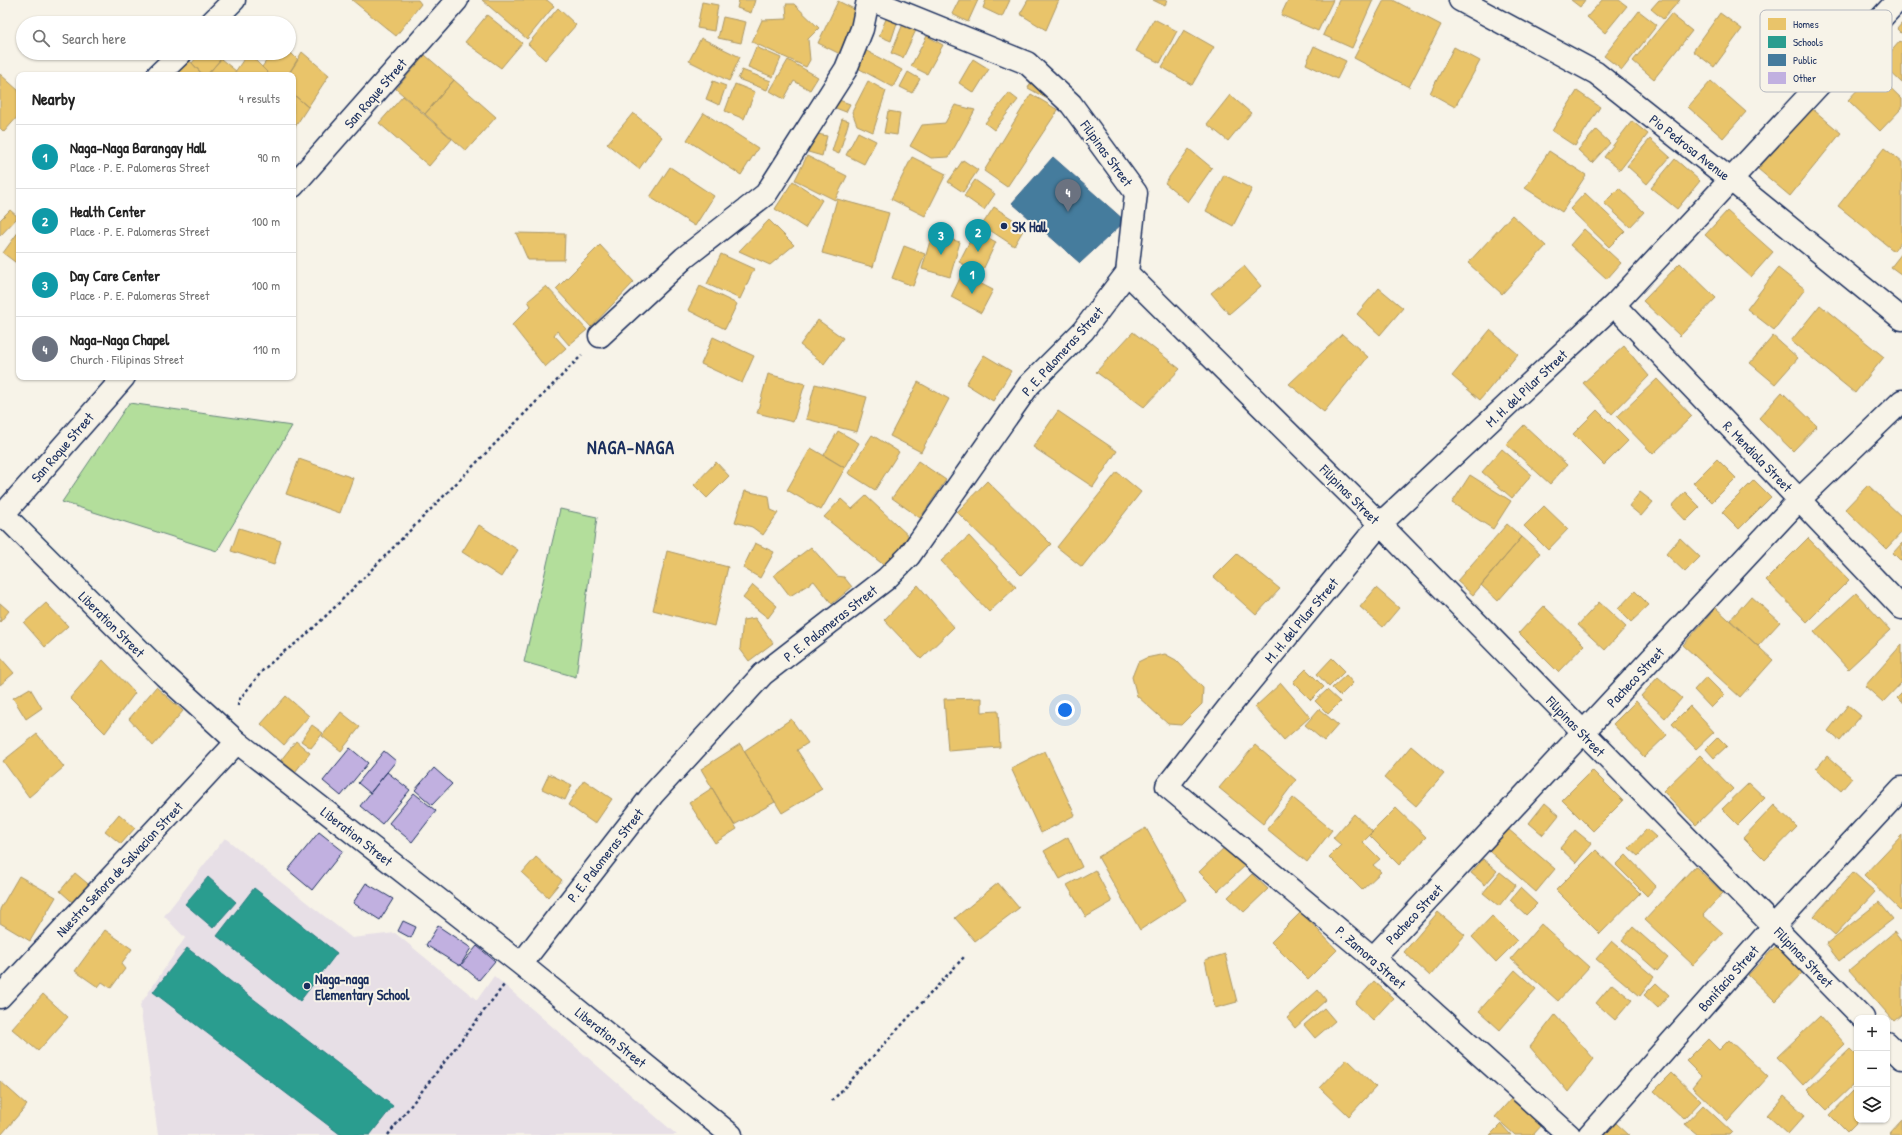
<!DOCTYPE html>
<meta charset="utf-8">
<style>
:root{--surface:#fff;--page:#f2f2f2;--text:#222;--muted:#767676;--line:#e0e0e0;--accent:#1b2f5e}
body{margin:0;font-family:"Patrick Hand",sans-serif;background:var(--page);color:var(--text)}
.controls{position:absolute;right:12px;bottom:12px;display:grid;overflow:hidden;border-radius:8px;box-shadow:0 1px 3px #0004}
.controls button{width:36px;height:36px;display:grid;place-items:center;padding:0;border:0;border-bottom:1px solid var(--line);background:var(--surface);color:var(--text);font:20px sans-serif}
.you{position:absolute;left:1065px;top:710px;width:14px;height:14px;margin:-10px;border:3px solid #fff;border-radius:50%;background:#1a73e8;box-shadow:0 0 0 6px #1a73e833}
.badge{display:grid;place-items:center;width:26px;height:26px;border-radius:50%;background:var(--accent);color:#fff;font-size:13px;font-weight:700}
.pin{position:absolute;translate:-50% -33px;filter:drop-shadow(0 1px 2px #0008)}
.pin::after{content:'';position:absolute;top:21px;width:14px;height:12px;background:inherit;clip-path:polygon(0 0,100% 0,50% 100%)}
.list{margin:0;padding:0;list-style:none}
h2{display:flex;justify-content:space-between;align-items:center;height:52px;margin:0;padding:0 16px;font-size:17px}
h2 small{font-size:13px;font-weight:400;color:var(--muted)}
.list li{display:grid;grid-template-columns:26px 1fr auto;gap:12px;align-items:center;box-sizing:border-box;height:64px;padding:0 16px;border-top:1px solid var(--line)}
.list b{display:block;font-size:15px;white-space:nowrap}
.list p{margin:0;font-size:13px;white-space:nowrap;color:var(--muted)}
.list em{font-size:13px;font-style:normal;color:var(--muted)}
.icon{flex:none;width:22px;height:22px;fill:none;stroke:currentColor;stroke-width:2;stroke-linecap:round;stroke-linejoin:round}
.map{position:relative;flex:none;width:1902px;height:1135px;overflow:hidden}
.search{position:absolute;background:var(--surface);box-shadow:0 1px 3px #0004;left:16px;top:16px;width:280px;height:44px;display:flex;align-items:center;gap:10px;box-sizing:border-box;padding:0 14px;border-radius:22px;color:var(--muted);font-size:15px}
.panel{position:absolute;background:var(--surface);box-shadow:0 1px 3px #0004;left:16px;top:72px;width:280px;height:308px;border-radius:8px}
.map>svg:first-child{display:block}
.built{fill:#e7dfe6}
.green{fill:#b3de9b;stroke:#67867c}
.homes{fill:#e9c46a;stroke:#ab9766}
.schools{fill:#2a9d8f;stroke:#267c80}
.public{fill:#457b9d;stroke:#38648a}
.building{fill:#c1b0e0;stroke:#1b2f5e}
.lines{fill:none;stroke-linecap:round;stroke-linejoin:round}
.street-casing{stroke:#1b2f5e;stroke-width:25}
.secondary-casing{stroke:#1b2f5e;stroke-width:25}
.path{stroke:#1b2f5e;stroke-width:2.5;stroke-dasharray:3 3;stroke-linecap:butt}
.street{stroke:#f7f3e8;stroke-width:22}
.secondary{stroke:#f7f3e8;stroke-width:22}
.poi-dot{fill:#1b2f5e;stroke:#f7f3e8;stroke-width:1.5}
.labels{text-anchor:middle;dominant-baseline:central;stroke-width:4;stroke-linejoin:round;paint-order:stroke}
.street-label{font-size:14px;fill:#1b2f5e;stroke:#f7f3e8}
.poi-label{font-size:14px;font-weight:bold;fill:#1b2f5e;stroke:#f7f3e8;text-anchor:start}
.district-label{font-size:18px;font-weight:bold;letter-spacing:1px;fill:#1b2f5e;stroke:#f7f3e8}
.key{fill:#f7f3e8;stroke:#b5b8bf;stroke-width:1}
.key-label{font-size:11px;fill:#1b2f5e}
</style>
<div class="map">
<svg width="1902" height="1135" viewBox="0 0 1902 1135">
<rect width="100%" height="100%" fill="#f7f3e8"/>
<filter id="ink" filterUnits="userSpaceOnUse"><feTurbulence type="fractalNoise" baseFrequency=".025" numOctaves="2"/><feDisplacementMap in="SourceGraphic" scale="8" xChannelSelector="R" yChannelSelector="G"/><feConvolveMatrix kernelMatrix="1 2 1 2 8 2 1 2 1" color-interpolation-filters="sRGB"/></filter>
<g filter="url(#ink)">
<!-- built -->
<path class="built" d="M225,838l127,100 43,-5 82,67 17,-24 183,159h-519l-18,-130 45,-67 -21,-22z"/>
<!-- green -->
<path class="green" d="M129,403l163,23 -75,125 -155,-49z
M560,509l37,8 -21,160 -52,-15z"/>
<!-- homes -->
<path class="homes" d="M352,0h66l3,4 -25,32z
M482,0h65l7,6 -27,33z
M739,0h16l-4,13 -14,-5z
M959,0h19l-10,22 -16,-8z
M986,0h24l-8,17 -19,-9z
M1028,0h31l-13,30 -26,-16z
M1153,0h14l-2,6z
M1288,0h45l-15,31 -37,-16z
M1339,0h34l-21,48 -29,-13z
M1384,0h9l48,25 -32,62 -55,-29z
M1571,0h14l-5,7z
M1602,0h17l8,6 -22,27 -18,-16z
M1659,0h21l-17,19 -12,-10z
M838,1l22,11 -20,42 -22,-11z
M702,2l16,3 -4,26 -17,-3z
M786,4h8l25,24 -11,11 2,21 -4,7 -54,-25 10,-22 25,-1z
M558,8l18,17 -31,35 -17,-16z
M1639,11l18,14 -35,45 -18,-14z
M1720,13l22,16 -28,38 -21,-16z
M1671,14l21,17 -38,48 -21,-18z
M487,15l35,28 -21,25 -36,-26z
M723,17l23,5 -5,21 -23,-5z
M886,19l11,4 -6,18 -12,-5z
M1154,19l23,12 -17,32 -24,-12z
M1902,23v11l-5,-5z
M903,24l13,6 -13,28 -12,-5z
M1184,30l30,17 -22,38 -30,-18z
M927,36l16,9 -16,29 -16,-8z
M701,38l39,19 -11,24 -40,-20z
M1900,41l2,2v40l-21,-20z
M1314,46l32,15 -9,18 -31,-15z
M756,47l25,11 -8,19 -25,-10z
M1454,47l26,14 -25,46 -25,-14z
M863,49l39,21 -9,17 -39,-21z
M289,51l9,9 -10,15h-18l-8,-8 10,-14h17z
M302,52l27,23 -21,32 -15,-13v-19h-5z
M200,53h15l6,6 -14,16h-4l-11,-12z
M248,53l22,22h-37z
M425,55l29,25 -29,34 -29,-25z
M185,57l7,6 11,12h-33z
M221,59l15,12 -3,4h-26z
M973,59l16,10 -15,24 -15,-10z
M788,60l30,17 -8,13 -16,-9 -10,18 -14,-8z
M742,70l29,11 -4,9 -29,-11z
M908,72l12,7 -8,14 -12,-6z
M1874,72l28,27v9l-22,23 -32,-31z
M0,74l19,17v24l-15,17 -4,-4z
M454,80l42,37 -30,34 -41,-37z
M713,81l13,5 -7,19 -13,-6z
M868,81l18,10 -13,41 -16,-7 -5,-13z
M1711,81l35,31 -23,26 -35,-31z
M1031,82l30,18 -3,5 -30,-17z
M735,84l20,8 -11,27 -19,-8z
M1577,91l23,16 -25,39 -23,-15z
M1009,93l9,7 -24,30 -9,-7z
M293,94l15,13 -15,23z
M1031,94l27,16 -51,77 -23,-16z
M1230,95l21,18 -23,28 -21,-17z
M403,96l49,43 -23,27 -50,-43z
M836,99l14,5 -4,8 -13,-5z
M955,105l20,5 -26,47 -18,1 -21,-12 12,-21 23,-2z
M1809,106l32,27 -51,63 -32,-27z
M888,111l12,2 -3,22 -13,-2z
M633,113l29,24 -23,32 -32,-25z
M704,113l54,35 -17,27 -54,-35z
M842,119l7,2 -10,33 -7,-3z
M1632,121l16,13 -28,36 -16,-13z
M1596,130l14,13 -18,20 -14,-13z
M858,132l18,9 -12,23 -18,-9z
M813,133l14,3 -5,20 -14,-4z
M1650,139l20,18 -23,27 -20,-18z
M1884,148l18,14v79l-8,10 -56,-45z
M1189,149l23,19 -24,34 -23,-19z
M1549,151l37,24 -24,37 -37,-24z
M807,156l40,20 -12,24 -40,-20z
M912,157l34,17 -21,42 -34,-17z
M1675,159l25,22 -23,28 -26,-21z
M963,160l15,10 -15,22 -15,-10z
M670,167l44,29 -19,30 -45,-29z
M1224,175l28,14 -19,37 -27,-15z
M975,180l20,14 -11,16 -20,-14z
M793,181l29,19 -17,28 -30,-19z
M1619,188l25,24 -14,15 -26,-24z
M1585,193l40,38 -16,16 -39,-38z
M837,199l52,14 -16,54 -51,-14z
M994,207l31,20 -11,19 -32,-21z
M10,210l8,7 -18,19v-16z
M1727,211l46,41 -22,25 -46,-42z
M1512,215l34,31 -44,48 -34,-31z
M769,220l25,25 -24,20 -31,-14z
M1584,229l37,34 -14,16 -37,-34z
M19,231v34l-16,-12z
M975,231l21,11 -15,32 -22,-12z
M516,233l49,1 -1,26h-36z
M932,234l28,8 -10,35 -28,-8z
M600,245l34,37 -43,45 -35,-38z
M904,246l21,8 -12,32 -21,-8z
M1902,253v22l-11,-8z
M721,254l33,15 -14,30 -33,-15z
M1680,263l36,35 -36,38 -37,-35z
M1244,266l17,20 -32,28 -18,-21z
M1778,268l27,21 -31,41 -27,-21z
M962,274l31,16 -12,23 -30,-16z
M546,286l41,44 -18,15 -12,-14 -3,4 12,13 -21,19 -33,-42 19,-19 -3,-5z
M700,286l37,18 -12,25 -37,-19z
M1379,288l24,20 -23,27 -23,-21z
M1820,305l64,52 -29,36 -64,-52z
M818,320l25,18 -19,26 -24,-19z
M1490,330l28,24 -38,46 -28,-24z
M1133,332l47,37 -36,38 -48,-35z
M1342,334l26,23 -44,55 -35,-28z
M1773,336l25,22 -23,26 -25,-21z
M713,337l41,19 -12,27 -41,-19z
M1624,346l25,30 -37,38 -29,-31z
M984,355l27,16 -18,30 -27,-17z
M768,374l37,10 -12,38 -36,-9z
M1657,379l35,37 -39,38 -36,-37z
M918,382l31,17 -28,53 -31,-16z
M815,384l52,13 -10,35 -51,-13z
M1782,392l35,34 -24,25 -34,-33z
M1597,410l31,31 -24,24 -31,-31z
M1058,411l59,40 -24,36 -60,-40z
M1524,425l43,40 -17,19 -44,-40z
M838,431l21,12 -14,25 -21,-13z
M872,435l27,17 -24,38 -27,-17z
M811,448l34,20 -24,42 -34,-20z
M1502,449l30,26 -20,23 -30,-26z
M299,459l54,19 -13,35 -54,-19z
M1717,459l19,19 -24,24 -19,-19z
M918,461l28,19 -26,38 -28,-20z
M716,462l13,14 -22,22 -13,-13z
M1117,472l24,20 -59,75 -25,-20z
M1470,475l41,26 -18,28 -41,-26z
M1754,480l17,17 -32,32 -17,-17z
M987,481l64,63 -30,31 -64,-63z
M1868,485l34,32v15l-16,17 -41,-40z
M745,491l24,5 2,14 7,3 -15,22 -11,-8 -17,-5z
M1640,492l13,10 -12,14 -12,-10z
M1685,492l15,15 -14,14 -14,-15z
M866,496l46,43 -21,32 -67,-54 17,-18 11,10z
M1544,506l24,23 -20,21 -24,-24z
M1507,524l15,13 -49,58 -16,-14z
M479,525l39,25 -17,27 -39,-25z
M239,528l42,13 -7,24 -43,-14z
M969,536l47,51 -27,25 -48,-51z
M1522,537l18,16 -42,48 -17,-16z
M1680,538l20,19 -15,15 -19,-18z
M1808,538l41,42 -42,42 -41,-42z
M755,543l19,9 -14,26 -17,-10z
M1902,543v19l-9,-9z
M811,547l26,29 7,1 8,10 -20,17 -18,-23 -24,15 -16,-21z
M667,551l61,16 -14,59 -61,-16z
M1237,554l43,35 -24,26 -42,-38z
M753,585l24,21 -9,12 -25,-20z
M918,585l36,42 -33,32 -37,-39z
M1376,588l23,20 -16,19 -23,-20z
M1635,591l14,14 -18,17 -13,-13z
M1856,593l34,37 -42,39 -34,-37z
M1751,596l29,26 -22,24 -28,-26z
M1599,602l27,25 -21,23 -27,-25z
M0,603l9,8 -9,11z
M46,603l22,23 -23,21 -21,-24z
M1544,606l40,39 -26,27 -39,-39z
M1716,608l57,52 -33,37 -57,-52z
M755,618l18,25 -24,18 -9,-12 3,-29z
M1902,644v38l-19,20 -18,-16z
M1165,654l11,6 27,28 -1,16 -21,21 -13,-1 -31,-28 -5,-19 6,-15 8,-4z
M0,657l14,16 -14,12z
M1332,658l13,13 -16,16 -12,-13z
M103,660l32,33 -30,40 -35,-35z
M1306,669l18,18 -13,13 -18,-18z
M1346,675l7,8 -13,13 -8,-8z
M1658,677l24,21 -17,20 -24,-22z
M1706,677l18,18 -13,13 -17,-18z
M1281,683l29,34 -26,23 -29,-33z
M156,687l27,24 -30,35 -24,-27z
M30,688l12,20 -16,11 -13,-21z
M1327,690l13,12 -12,12 -13,-13z
M1902,693v10l-5,-5z
M286,696l23,20 -25,29 -23,-21z
M982,698v14l16,-1 2,36 -52,4 -4,-52z
M1636,701l31,34 -23,22 -31,-33z
M1848,705l13,11 -21,25 -12,-10z
M1690,706l24,26 -18,17 -24,-25z
M1319,709l19,16 -14,16 -19,-16z
M341,712l19,15 -19,24 -19,-15z
M791,719l17,24 -11,7 25,39 -40,24 -38,-62z
M312,725l11,8 -12,15 -10,-7z
M37,734l27,33 -35,30 -26,-36z
M1718,737l9,9 -13,12 -8,-9z
M296,741l14,12 -15,19 -14,-12z
M740,744l35,58 -41,23 -33,-56z
M1255,745l41,35 -33,44 -44,-36z
M1411,746l33,28 -28,32 -32,-28z
M1045,751l30,64 -34,18 -30,-65z
M1700,755l33,34 -37,36 -33,-34z
M1827,756l25,22 -11,13 -25,-22z
M1592,770l31,31 -30,30 -31,-31z
M549,774l23,11 -7,15 -23,-11z
M584,780l28,19 -17,25 -27,-19z
M1749,783l16,15 -27,27 -16,-16z
M712,788l25,41 -22,14 -26,-40z
M1293,798l39,32 -25,32 -40,-33z
M1545,803l14,12 -16,20 -14,-12z
M1774,805l23,22 -32,33 -22,-22z
M1396,808l30,29 -27,28 -30,-30z
M119,814l16,14 -14,16 -16,-13z
M1354,814l19,18 -10,10 17,17 -7,6 8,7 -19,18 -33,-33 12,-12 -8,-7z
M1146,828l40,72 -46,30 -42,-73z
M1508,829l47,40 -19,23 -47,-41z
M1647,829l9,8 -18,19 -9,-8z
M1575,830l17,14 -16,19 -16,-15z
M1902,835v73l-2,2 -36,-35z
M1068,837l14,30 -22,12 -16,-28z
M1228,844l18,21 -28,26 -19,-19z
M1596,850l44,43 -40,41 -44,-44z
M1626,855l30,31 -9,10 -31,-31z
M536,857l26,23 -14,17 -26,-24z
M1483,859l14,12 -12,14 -14,-12z
M1695,866l28,27 -20,22 20,18 -30,32 -48,-45z
M1095,870l17,32 -26,15 -19,-32z
M1500,872l16,13 -17,21 -16,-13z
M1853,872l22,20 -40,43 -21,-19z
M75,873l18,15 -15,19 -18,-16z
M1252,874l16,15 -24,23 -16,-15z
M19,876l37,21 -26,44 -30,-18v-14z
M998,883l21,25 -44,33 -20,-23z
M1520,888l17,16 -11,11 -16,-15z
M1879,902l14,17 -54,42 -13,-17z
M1301,912l36,38 -29,29 -37,-37z
M1438,912l27,23 -35,41 -26,-24z
M1492,916l25,25 -21,21 -24,-25z
M1541,924l48,43 -31,34 -47,-42z
M1633,927l35,31 -11,13 -35,-31z
M105,930l27,19 -11,15 4,5 -14,19 -9,-6 -4,5 -23,-16z
M1894,932l8,10v72l-8,7 -45,-51z
M1612,941l42,36 -14,19 -44,-37z
M1777,945l27,26 -29,30 -27,-26z
M1225,954l12,48 -22,6 -10,-48z
M1515,970l21,19 -36,41 -21,-19z
M1374,981l19,17 -20,22 -18,-17z
M1656,983l13,12 -11,13 -14,-13z
M1612,984l20,16 -17,20 -19,-17z
M1318,990l8,10 -31,28 -8,-10z
M43,994l25,23 -30,34 -26,-22z
M1324,1008l11,13 -20,17 -11,-13z
M1555,1015l39,44 -26,33 -38,-45z
M1820,1016l25,28 -42,41 -26,-28z
M1708,1039l11,11 10,-10 39,37 -40,44 -36,-34 9,-11 -15,-15z
M1850,1049l7,7v25l-30,29 -20,-20z
M1347,1059l29,28 -27,29 -29,-28z
M1672,1073l29,28 -17,18 -30,-28z
M0,1081l27,24 -26,30h-1z
M1853,1091l4,4v25h2l-12,12 -17,-17z
M1784,1096l21,19 -17,19 -21,-19z
M1512,1098l30,27 -9,10h-18l-20,-18z
M1703,1105l29,27 -3,3h-31l-13,-11z
M1902,1120v15h-12l-1,-1z
M1616,1123l13,12h-24z
M1501,1124l10,11h-21z"/>
<!-- schools -->
<path class="schools" d="M208,877l28,25 -23,26 -28,-24z
M254,888l83,65 -37,48 -83,-65z
M187,948l206,158 -23,29h-29l-188,-143z"/>
<!-- public -->
<path class="public" d="M1053,157l72,64 -45,42 -68,-60z"/>
<!-- building -->
<path class="building" d="M350,748l18,15 -27,33 -18,-15z
M384,751l12,10 -26,32 -12,-10z
M434,768l18,16 -20,21 -17,-15z
M387,772l23,18 -28,34 -22,-18z
M414,793l22,18 -24,31 -23,-19z
M319,832l24,19 -31,39 -24,-20z
M366,883l27,16 -13,21 -27,-17z
M403,921l13,6 -5,11 -13,-7z
M438,926l33,22 -11,18 -34,-21z
M477,946l18,15 -16,19 -18,-15z"/>
<g class="lines">
<defs>
<path id="street" d="M871,0l156,63 44,41 65,89 -9,80
M211,23l23,-23
M158,75l23,-22
M293,186l164,-186
M1127,273l253,251 483,494
M1614,305l288,303
M600,336l84,-78 82,-64 80,-125 16,-40 6,-29
M3,514l162,162 72,66 284,222 210,171
M0,518l124,-141
M1373,958l426,-458 103,-99
M521,964l132,-170 110,-120 123,-95 23,-23 120,-171 54,-54 44,-58
M0,997l237,-255
M1887,1043l15,15
M1569,1135l-196,-177 -206,-172 61,-78 152,-184 234,-219 284,-305
M1589,1135l185,-209 128,-138"/>
<path id="secondary" d="M1460,0l136,73 135,107 171,139"/>
</defs>
<!-- street casing -->
<use href="#street" class="street-casing"/>
<!-- secondary casing -->
<use href="#secondary" class="secondary-casing"/>
<!-- path -->
<path class="path" d="M238,706l1,-6 24,-30 19,-17 20,-14 33,-32 247,-252
M832,1101l132,-144
M388,1135l116,-150"/>
<!-- street -->
<use href="#street" class="street"/>
<!-- secondary -->
<use href="#secondary" class="secondary"/>
</g>
</g>
<!-- markers -->
<g class="poi-dot">
<circle cx="1004" cy="226" r="4"/>
<circle cx="307" cy="986" r="4"/>
</g>
<g class="labels">
<!-- street labels -->
<g class="street-label">
<text transform="translate(375 93) rotate(-49)">San Roque Street</text>
<text transform="translate(1690 147) rotate(38)">Pio Pedrosa Avenue</text>
<text transform="translate(1107 153) rotate(54)">Filipinas Street</text>
<text transform="translate(1062 351) rotate(-48)">P. E. Palomeras Street</text>
<text transform="translate(1526 388) rotate(-43)">M. H. del Pilar Street</text>
<text transform="translate(62 447) rotate(-49)">San Roque Street</text>
<text transform="translate(1758 456) rotate(46)">R. Mendiola Street</text>
<text transform="translate(1350 494) rotate(45)">Filipinas Street</text>
<text transform="translate(1301 620) rotate(-50)">M. H. del Pilar Street</text>
<text transform="translate(830 623) rotate(-38)">P. E. Palomeras Street</text>
<text transform="translate(112 624) rotate(45)">Liberation Street</text>
<text transform="translate(1635 677) rotate(-47)">Pacheco Street</text>
<text transform="translate(1576 726) rotate(46)">Filipinas Street</text>
<text transform="translate(357 836) rotate(38)">Liberation Street</text>
<text transform="translate(605 855) rotate(-52)">P. E. Palomeras Street</text>
<text transform="translate(119 869) rotate(-47)">Nuestra Señora de Salvacion Street</text>
<text transform="translate(1414 914) rotate(-47)">Pacheco Street</text>
<text transform="translate(1371 957) rotate(41)">P. Zamora Street</text>
<text transform="translate(1804 957) rotate(46)">Filipinas Street</text>
<text transform="translate(1728 978) rotate(-48)">Bonifacio Street</text>
<text transform="translate(611 1037) rotate(39)">Liberation Street</text>
</g>
<!-- poi labels -->
<g class="poi-label">
<text x="1012" y="226">SK Hall</text>
<text x="315" y="978">Naga-naga<tspan x="315" dy="16">Elementary School</tspan></text>
</g>
<!-- district labels -->
<g class="district-label">
<text x="631" y="447">NAGA-NAGA</text>
</g>
</g>
<!-- legend -->
<rect x="1760" y="10" width="132" height="82" rx="6" class="key"/>
<rect x="1768" y="18" width="18" height="12" fill="#e9c46a"/>
<rect x="1768" y="36" width="18" height="12" fill="#2a9d8f"/>
<rect x="1768" y="54" width="18" height="12" fill="#457b9d"/>
<rect x="1768" y="72" width="18" height="12" fill="#c1b0e0"/>
<g class="key-label">
<text x="1793" y="28">Homes</text>
<text x="1793" y="46">Schools</text>
<text x="1793" y="64">Public</text>
<text x="1793" y="82">Other</text>
</g>
</svg>
<div class="controls">
<button>+</button>
<button>−</button>
<button><svg class="icon" aria-label="layers" viewBox="0 0 24 24"><path d="M12 4l9 5-9 5-9-5zM3 14l9 5 9-5"/></svg></button>
</div>
<div class="you"></div>
<div class="pin badge" style="left:972px;top:294px;background:#0f9aa8">1</div>
<div class="pin badge" style="left:978px;top:252px;background:#0f9aa8">2</div>
<div class="pin badge" style="left:941px;top:255px;background:#0f9aa8">3</div>
<div class="pin badge" style="left:1068px;top:212px;background:#6b7280">4</div>
<div class="search"><svg class="icon" aria-label="search" viewBox="0 0 24 24"><circle cx="10" cy="10" r="6"/><path d="M15 15l6 6"/></svg>Search here</div>
<section class="panel">
<h2>Nearby<small>4 results</small></h2>
<ul class="list">
<li><span class="badge" style="background:#0f9aa8">1</span><div><b>Naga-Naga Barangay Hall</b><p>Place · P. E. Palomeras Street</p></div><em>90 m</em></li>
<li><span class="badge" style="background:#0f9aa8">2</span><div><b>Health Center</b><p>Place · P. E. Palomeras Street</p></div><em>100 m</em></li>
<li><span class="badge" style="background:#0f9aa8">3</span><div><b>Day Care Center</b><p>Place · P. E. Palomeras Street</p></div><em>100 m</em></li>
<li><span class="badge" style="background:#6b7280">4</span><div><b>Naga-Naga Chapel</b><p>Church · Filipinas Street</p></div><em>110 m</em></li>
</ul>
</section>
</div>
